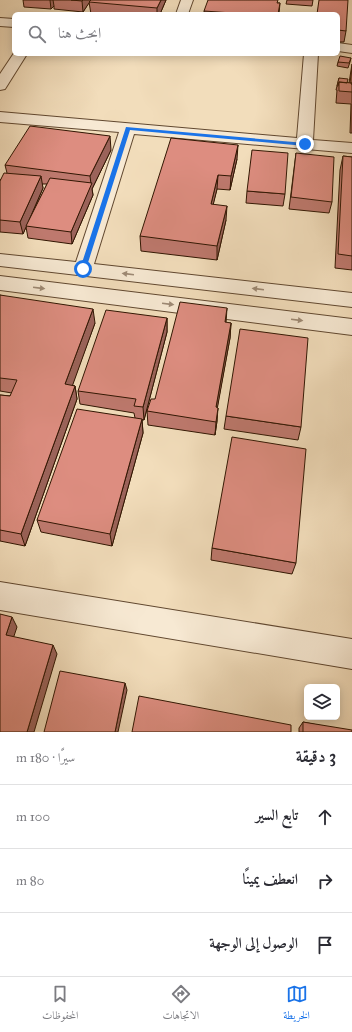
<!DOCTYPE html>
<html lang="ar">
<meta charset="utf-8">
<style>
:root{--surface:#fff;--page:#f2f2f3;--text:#2b2b33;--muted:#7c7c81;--line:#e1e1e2;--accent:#1a73e8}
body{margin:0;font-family:"IM FELL Great Primer",Amiri,serif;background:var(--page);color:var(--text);direction:rtl}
.controls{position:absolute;right:12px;bottom:12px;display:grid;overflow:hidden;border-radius:6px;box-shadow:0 2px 10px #0003}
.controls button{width:36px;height:36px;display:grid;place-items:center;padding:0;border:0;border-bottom:1px solid var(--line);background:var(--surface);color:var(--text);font:20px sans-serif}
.stop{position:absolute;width:12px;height:12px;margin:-9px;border:3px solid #1a73e8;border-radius:50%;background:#fff}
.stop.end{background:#1a73e8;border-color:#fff;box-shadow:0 1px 4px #0008}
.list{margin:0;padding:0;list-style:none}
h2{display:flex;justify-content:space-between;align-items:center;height:52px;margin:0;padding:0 16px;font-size:17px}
h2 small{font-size:13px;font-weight:400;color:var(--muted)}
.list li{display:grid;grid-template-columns:26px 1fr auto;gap:12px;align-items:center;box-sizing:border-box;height:64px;padding:0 16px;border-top:1px solid var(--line)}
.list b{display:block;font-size:15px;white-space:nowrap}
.list em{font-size:13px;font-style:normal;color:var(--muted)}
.icon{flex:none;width:22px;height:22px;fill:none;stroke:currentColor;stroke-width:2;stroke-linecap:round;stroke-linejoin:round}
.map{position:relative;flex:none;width:352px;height:732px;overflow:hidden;direction:ltr}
.search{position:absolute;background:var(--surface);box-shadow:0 2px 10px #0003;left:12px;right:12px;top:12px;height:44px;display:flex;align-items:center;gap:10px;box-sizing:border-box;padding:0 14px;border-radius:6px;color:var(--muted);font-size:15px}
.sheet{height:244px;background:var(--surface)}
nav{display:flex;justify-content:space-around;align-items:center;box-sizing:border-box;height:56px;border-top:1px solid var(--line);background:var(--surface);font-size:11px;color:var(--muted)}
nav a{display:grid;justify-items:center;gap:2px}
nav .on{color:var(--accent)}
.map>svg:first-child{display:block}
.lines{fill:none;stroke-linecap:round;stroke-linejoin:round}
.minor-casing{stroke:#614830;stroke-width:2}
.minor{fill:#f7e9d3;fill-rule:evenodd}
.wall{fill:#be796e;stroke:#311602;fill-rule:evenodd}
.shaded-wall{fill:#9b635a;stroke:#311602}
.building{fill:#dd8d80;stroke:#311602}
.oneway{fill:#9e8a75}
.route{fill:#1a73e8}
</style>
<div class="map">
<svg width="352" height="732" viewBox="0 0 352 732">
<rect width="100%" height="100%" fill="#f2ddbb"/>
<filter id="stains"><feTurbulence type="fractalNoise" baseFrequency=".005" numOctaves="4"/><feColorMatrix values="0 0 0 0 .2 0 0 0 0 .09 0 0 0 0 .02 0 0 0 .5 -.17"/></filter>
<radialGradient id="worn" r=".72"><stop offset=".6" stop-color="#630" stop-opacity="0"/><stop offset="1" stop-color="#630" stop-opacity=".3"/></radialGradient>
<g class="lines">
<defs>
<path id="minor" d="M181,0h12l-5,14h-12z
M0,18l14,1v8l-14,-1z
M338,43l14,2v8l-14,-2z
M14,53v1h13l-22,35 -5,1v-16z
M304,54h14l-5,86 39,3v10l-218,-19 -40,130 258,29v14l-352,-41v-12l76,8 43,-130 -119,-10v-10l297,26z
M0,276l352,43v16l-352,-45z
M0,582l352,57v30l-352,-59z"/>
</defs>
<!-- minor casing -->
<use href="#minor" class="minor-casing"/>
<!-- minor -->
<use href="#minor" class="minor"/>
</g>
<!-- wall -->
<path class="wall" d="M23,0h143l-6,14h-69l-2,-12 1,-1 -7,11 -29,-3v-3l-3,3 -27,-2z
M287,0h26l-1,6 -26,-2z
M278,3h2l-1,11h-75v-3z
M338,14l8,17 -2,11h-6z
M351,58l-1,4 -2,6 -11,-2 1,-4z
M352,64v69h-2l1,-29 -15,-1 1,-13h-1l3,-12 8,5h2z
M111,150l-19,39 1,6 -21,49 -44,-6 -2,-11 -3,7 -23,-2v-53v1l7,-7 -2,-8zM42,184h5l-19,39 15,-35z
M296,153l36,49 -3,11 -40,-4z
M343,156l9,1v113l-17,-2 5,-98z
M237,159l-7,31 -13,-1 -4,15 13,16 -9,40 -76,-9 -1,-15z
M247,191l38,3 -2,12 -37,-3z
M0,295l95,28 -23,62 3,1 2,13 -52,147 -25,-5v-146l10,1 2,-3 -12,-2z
M167,318v14l-23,88h-2l1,13 -31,113 -71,-14 -4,-12 98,-102 -1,-5 -54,-9 -2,-13z
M226,323h5l-1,15 -13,70v13l-2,14 -67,-10 -1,-14 8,-12z
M226,416l75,11 -3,13 -74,-11z
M212,548l84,15 -4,11 -81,-14z
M303,722l49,10h-53v-4z"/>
<!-- shaded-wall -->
<path class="shaded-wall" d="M50,0h3l1,6 -3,3z
M83,0h8l-8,12 -1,-11z
M161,0h5l-6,14h-3v-6z
M110,136l1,14 -19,39 1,6 -21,49 -1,-12 20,-48 -1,-8z
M238,145l-1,14 -7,31 1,-14z
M218,175l-1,14 -7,29 1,-14z
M41,176l2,12 -20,46 -3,-12z
M227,206l-1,14 -9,40v-14z
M227,308l-1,15 -1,-1z
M93,309l2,14 -27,75 -3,-14z
M167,318v14l-23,88 -1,-13z
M231,323l-1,15 -15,83 1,-14z
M75,386l2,13 -52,147 -4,-12z
M218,408l-1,13 -2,14 1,-13z
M142,419l1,14 -31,113 -2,-12z
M12,617l5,10 -6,18 -5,-10z
M53,645l4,9 -23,78h-7z
M125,683l2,7 -9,42h-3z"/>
<!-- building -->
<path class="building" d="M71,0h12l-1,1z
M91,0h70l-4,8 -68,-6z
M208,0h70l-1,3h3l-2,11h-32l-42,-3z
M319,0h29l-2,31 -8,-1v-16h-21z
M340,56l11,2 -2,5 -11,-1z
M352,67v18v-2h-2z
M339,78l9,1 -1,4 -8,-1 -1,4h-1z
M339,82l13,1v9l-13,-1z
M30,126l80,10 -20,40 -85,-11z
M171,138l67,7 -7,31 -13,-1 -7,29 16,2 -10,40 -77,-10z
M252,150l36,3 -3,41 -38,-3z
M296,153l38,4 -2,45 -41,-5z
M343,156l9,1v99l-14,-2z
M4,173l37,3 -21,46 -20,-2v-39z
M50,178l42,5 -21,49 -45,-6z
M0,295l93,14 -28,75 10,2 -54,148 -21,-4v-135l10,1 7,-16 -17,-2z
M180,302l47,6 -2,14 6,1 -15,84 2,1 -2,14 -69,-11 4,-12h4z
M106,310l61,8 -24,89 -9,-1 2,-7 -58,-8z
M240,329l68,9 -7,89 -75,-11z
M77,409l65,10 -32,115 -73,-14z
M232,437l74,12 -10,114 -84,-15z
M0,614l12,3 -6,18 47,10 -26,87h-27z
M60,671l65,12 -10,49h-71z
M139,696l152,29v7h-159z
M303,722l49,8v2h-49z"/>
<!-- one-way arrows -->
<defs><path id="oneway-solid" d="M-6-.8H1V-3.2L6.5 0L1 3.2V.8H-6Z"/></defs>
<g class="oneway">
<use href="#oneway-solid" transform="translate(128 274) rotate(-173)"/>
<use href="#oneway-solid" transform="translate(39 288) rotate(7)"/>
<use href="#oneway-solid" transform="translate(258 289) rotate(-173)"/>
<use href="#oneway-solid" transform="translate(168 304) rotate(7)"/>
<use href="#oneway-solid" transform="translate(297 320) rotate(7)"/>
</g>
<!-- route -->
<path class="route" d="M126,127l179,16 2,1 -2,2 -175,-16 -44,139 -5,1 -1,-1z"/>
<rect width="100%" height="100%" filter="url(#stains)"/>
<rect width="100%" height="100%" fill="url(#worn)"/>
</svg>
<div class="controls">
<button><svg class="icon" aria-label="layers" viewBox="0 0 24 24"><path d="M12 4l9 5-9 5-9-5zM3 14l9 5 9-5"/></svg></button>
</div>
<div class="stop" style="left:83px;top:269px"></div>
<div class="stop end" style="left:305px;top:144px"></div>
<div class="search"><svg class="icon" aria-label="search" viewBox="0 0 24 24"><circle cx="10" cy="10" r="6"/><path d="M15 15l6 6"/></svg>ابحث هنا</div>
</div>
<section class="sheet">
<h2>3 دقيقة<small>سيرًا · 180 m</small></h2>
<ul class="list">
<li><svg class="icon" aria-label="ahead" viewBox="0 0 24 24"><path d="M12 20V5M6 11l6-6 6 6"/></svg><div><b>تابع السير</b></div><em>100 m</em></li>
<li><svg class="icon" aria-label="right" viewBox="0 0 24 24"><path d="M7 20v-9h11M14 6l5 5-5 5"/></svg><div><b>انعطف يمينًا</b></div><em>80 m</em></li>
<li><svg class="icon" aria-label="arrive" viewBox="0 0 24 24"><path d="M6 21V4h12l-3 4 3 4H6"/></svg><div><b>الوصول إلى الوجهة</b></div></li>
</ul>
</section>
<nav>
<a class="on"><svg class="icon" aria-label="map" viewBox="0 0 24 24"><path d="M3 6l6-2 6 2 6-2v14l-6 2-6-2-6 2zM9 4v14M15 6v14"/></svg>الخريطة</a>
<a><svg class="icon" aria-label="directions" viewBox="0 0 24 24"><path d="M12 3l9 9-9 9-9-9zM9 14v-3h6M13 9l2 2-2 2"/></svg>الاتجاهات</a>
<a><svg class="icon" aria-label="saved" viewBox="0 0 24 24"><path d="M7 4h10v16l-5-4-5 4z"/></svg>المحفوظات</a>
</nav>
